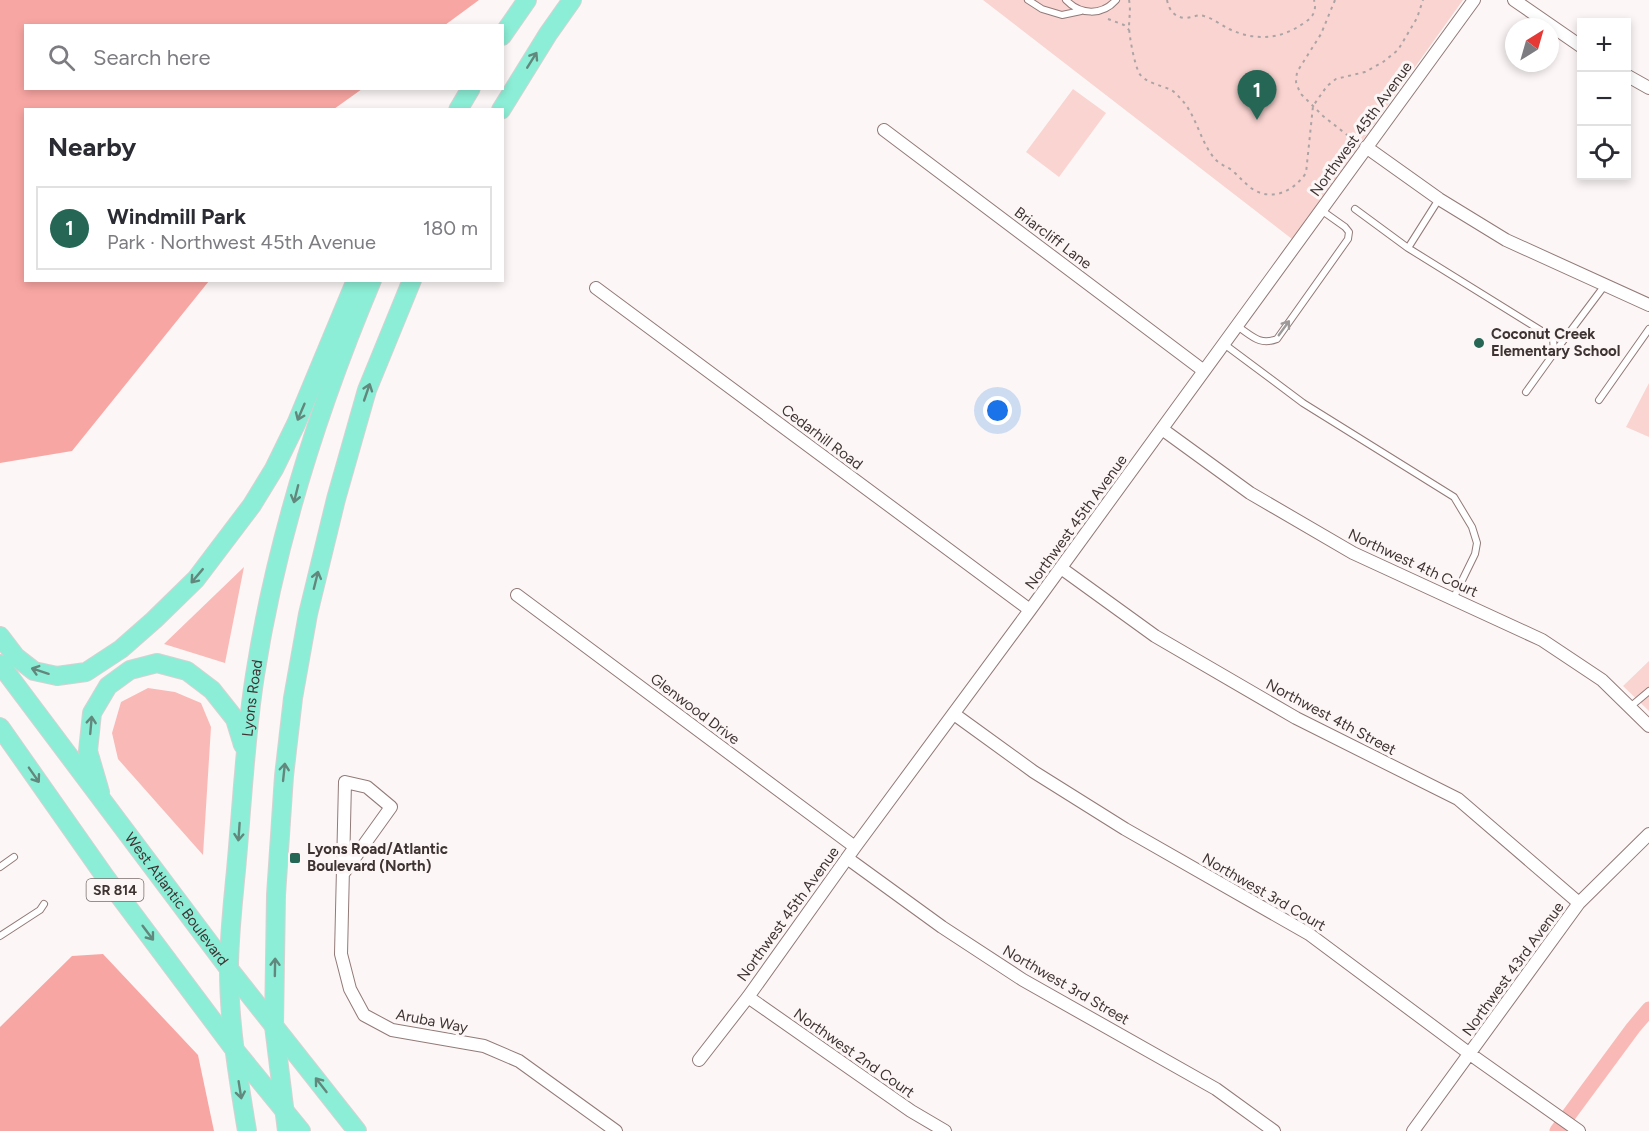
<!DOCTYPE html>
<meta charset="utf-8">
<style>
:root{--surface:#fff;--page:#f7f7f7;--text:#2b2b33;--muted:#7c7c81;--line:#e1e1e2;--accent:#256655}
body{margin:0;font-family:Figtree,sans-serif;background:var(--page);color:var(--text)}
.controls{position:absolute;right:18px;top:18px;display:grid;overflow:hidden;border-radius:0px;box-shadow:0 3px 9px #0003}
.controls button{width:54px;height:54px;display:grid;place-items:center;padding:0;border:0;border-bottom:2px solid var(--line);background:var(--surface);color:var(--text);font:30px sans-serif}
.compass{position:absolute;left:1505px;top:18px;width:54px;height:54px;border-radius:50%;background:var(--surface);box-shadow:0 3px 9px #0003;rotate:37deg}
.you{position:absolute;left:998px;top:411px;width:21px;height:21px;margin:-15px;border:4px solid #fff;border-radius:50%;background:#1a73e8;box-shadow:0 0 0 9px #1a73e833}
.badge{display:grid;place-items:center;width:39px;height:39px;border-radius:50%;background:var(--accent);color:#fff;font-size:20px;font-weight:700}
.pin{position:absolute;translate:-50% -50px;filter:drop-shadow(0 2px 3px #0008)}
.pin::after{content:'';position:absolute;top:32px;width:21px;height:18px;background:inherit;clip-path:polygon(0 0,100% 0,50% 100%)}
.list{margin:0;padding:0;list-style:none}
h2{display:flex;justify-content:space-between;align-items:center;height:78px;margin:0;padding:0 24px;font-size:26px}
h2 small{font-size:20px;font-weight:400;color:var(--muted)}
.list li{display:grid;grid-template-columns:39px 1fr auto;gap:18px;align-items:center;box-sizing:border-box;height:84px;margin:0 12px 12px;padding:0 12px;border:2px solid var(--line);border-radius:0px}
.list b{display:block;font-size:22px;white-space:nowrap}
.list p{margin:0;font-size:20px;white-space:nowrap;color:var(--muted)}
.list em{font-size:20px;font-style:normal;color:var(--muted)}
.icon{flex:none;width:33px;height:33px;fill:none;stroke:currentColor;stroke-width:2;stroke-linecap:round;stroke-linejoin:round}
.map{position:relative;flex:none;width:1649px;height:1131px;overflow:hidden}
.search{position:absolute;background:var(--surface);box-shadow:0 3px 9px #0003;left:24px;top:24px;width:480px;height:66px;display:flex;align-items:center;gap:15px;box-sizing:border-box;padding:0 21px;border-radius:0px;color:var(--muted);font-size:22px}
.panel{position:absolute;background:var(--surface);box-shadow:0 3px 9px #0003;left:24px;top:108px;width:480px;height:174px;border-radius:0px}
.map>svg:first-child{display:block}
.green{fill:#fad4d1}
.forest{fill:#f8a6a3}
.water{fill:#f9bab7}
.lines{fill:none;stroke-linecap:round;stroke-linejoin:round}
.canal{stroke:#f9bab7;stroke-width:15}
.lane-casing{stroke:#927a78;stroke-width:8}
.street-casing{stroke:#927a78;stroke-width:14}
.primary-casing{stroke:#d5d2d2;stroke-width:20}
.path{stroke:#aca4a4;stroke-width:2;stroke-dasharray:3 4.5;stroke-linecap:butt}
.lane{stroke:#fff;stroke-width:6}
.street{stroke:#fff;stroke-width:12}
.primary{stroke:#8ceed6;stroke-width:18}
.oneway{stroke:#62887d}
.oneway2{stroke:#9f9a9a}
.poi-dot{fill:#256655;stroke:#fcf7f6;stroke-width:2}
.labels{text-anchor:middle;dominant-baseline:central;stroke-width:6;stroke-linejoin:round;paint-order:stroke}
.shield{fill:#fcf7f6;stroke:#786e6e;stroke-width:1.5}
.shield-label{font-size:14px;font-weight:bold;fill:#3f3434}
.street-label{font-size:15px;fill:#3f3434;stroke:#fcf7f6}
.poi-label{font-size:15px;font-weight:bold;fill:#3f3434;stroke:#fcf7f6;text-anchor:start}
</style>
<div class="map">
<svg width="1649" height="1131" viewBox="0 0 1649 1131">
<rect width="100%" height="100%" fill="#fcf7f6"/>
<!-- green -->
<path class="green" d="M983,0h480l-171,239z
M1073,89l33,24 -47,64 -33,-25z
M1649,383v54l-23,-10z
M1649,661v50l-26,-25z"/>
<!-- forest -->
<path class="forest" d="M0,0h479l-34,25 -419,1v62l336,1 -28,20 -308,1v170l183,1 -137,170 -72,12z
M103,954l95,101 16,76h-214v-104l72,-71z"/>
<!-- water -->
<path class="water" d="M244,567l-19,96 -61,-19z
M148,688l27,4 26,11 10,24 -8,128 -85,-96 -6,-26 9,-31z"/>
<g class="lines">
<!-- canal -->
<path class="canal" d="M1557,1131l76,-103 16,-19"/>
<defs>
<path id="lane" d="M1028,0l14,9 20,6 19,-4
M1066,0c14,15 36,16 50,0
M1355,209l53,39 145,90 1,15 51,-68
M1408,248l31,-49
M1237,326c14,9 22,20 40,13l71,-100 1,-7 -4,-5 -24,-17
M1224,344l79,59 151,94 18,30 5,16 -2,11 -22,45
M1526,392l28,-39
M1599,400l50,-71
M1630,707l19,-16
M0,867l14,-10
M0,936l40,-26 4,-6"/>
<path id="street" d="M1514,0l68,47
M1626,75l23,13
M884,130l320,241
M1366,147l73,52 67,41 143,65
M596,288l434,322
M1162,429l88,64 103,60 189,87 60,40 47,46
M1061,568l94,68 141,82 162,81 121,104
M517,595l338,252
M954,714l80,58 91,57 184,105 161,120 109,77
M847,858l95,69 81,53 193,109 58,42
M343,874l48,-67 -24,-20 -22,-5 -4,172 9,35 14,26 28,15 92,16 35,15 97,70
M748,997l163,114 34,20
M699,1060l49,-63 107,-150 175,-237 444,-610
M1413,1131l166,-228 70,-69"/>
<g id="primary">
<path d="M502,36l25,-36"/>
<path d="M458,110l13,-22"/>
<path d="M501,110l47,-76 24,-34"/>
<path d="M0,636l16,21 18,14 23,5 29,-4 35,-23 33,-29 42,-41 56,-74 22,-36 22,-45 60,-144"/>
<path id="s1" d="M0,664l229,305 128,162"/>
<path d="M0,727l106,151 128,171 67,82"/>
<path d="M100,792l-12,-41 4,-38 16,-27 22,-16 27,-7 30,8 25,19 23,29 8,26"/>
<path id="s2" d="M247,1131c-9,-54 -18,-108 -18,-162 0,-40 6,-82 9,-122 5,-57 8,-115 17,-172 21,-135 64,-269 117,-395"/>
<path d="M287,1131l-13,-105 2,-131 8,-119 9,-78 15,-84 28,-115 31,-109 45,-110"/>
</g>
</defs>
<!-- lane casing -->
<use href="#lane" class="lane-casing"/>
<!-- street casing -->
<use href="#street" class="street-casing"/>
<!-- primary casing -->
<use href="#primary" class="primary-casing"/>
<!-- path -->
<path class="path" d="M1129,0c2,9 0,18 0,28 1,12 5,34 10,45 6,10 22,12 32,17 4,2 7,6 10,9 16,17 19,43 34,60 5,6 14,8 19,13 6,6 11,11 17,16 20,14 42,4 55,-15l7,-67 14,-20 9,-7 29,-7 18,-10 15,-12 19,-32 6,-18
M1167,0c2,10 7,17 18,18 7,0 12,-4 19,-2 8,2 17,9 25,13 26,12 51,11 75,-6 9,-6 13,-12 10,-23
M1335,0l-14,34 -24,38 -1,10 4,11 23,23 28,22
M1108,19l16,6 5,5"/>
<!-- lane -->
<use href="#lane" class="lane"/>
<!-- street -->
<use href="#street" class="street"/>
<!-- primary -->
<use href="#primary" class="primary"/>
</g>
<!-- one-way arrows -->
<defs><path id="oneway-shaft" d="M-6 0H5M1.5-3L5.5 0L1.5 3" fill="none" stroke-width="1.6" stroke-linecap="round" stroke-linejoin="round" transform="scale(1.5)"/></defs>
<g class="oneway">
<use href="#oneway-shaft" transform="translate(532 60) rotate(-58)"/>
<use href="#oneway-shaft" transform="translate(367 392) rotate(-71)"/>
<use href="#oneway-shaft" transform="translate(301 412) rotate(113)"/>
<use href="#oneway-shaft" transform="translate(296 494) rotate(104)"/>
<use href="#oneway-shaft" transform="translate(197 576) rotate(130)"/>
<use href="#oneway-shaft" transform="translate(316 580) rotate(-76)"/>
<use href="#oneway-shaft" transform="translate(40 671) rotate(-162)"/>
<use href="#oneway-shaft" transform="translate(91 725) rotate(-85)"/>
<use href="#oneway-shaft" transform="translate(284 772) rotate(-84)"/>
<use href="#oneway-shaft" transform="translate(34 775) rotate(55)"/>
<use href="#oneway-shaft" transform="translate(239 832) rotate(94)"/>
<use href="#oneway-shaft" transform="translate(148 933) rotate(53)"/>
<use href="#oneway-shaft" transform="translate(275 967) rotate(-89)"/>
<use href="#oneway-shaft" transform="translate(321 1085) rotate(-128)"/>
<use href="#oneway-shaft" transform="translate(240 1090) rotate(81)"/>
</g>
<use class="oneway2" href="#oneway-shaft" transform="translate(1284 328) rotate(-54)"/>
<!-- markers -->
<g class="poi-dot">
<circle cx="1479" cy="343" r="6"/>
<rect x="289" y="852" width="12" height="12" rx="3"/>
</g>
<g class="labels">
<!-- shield labels -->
<rect class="shield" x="86.5" y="879" width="57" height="22" rx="4.5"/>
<g class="shield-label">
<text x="115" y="890">SR 814</text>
</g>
<!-- street labels -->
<g class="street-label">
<text transform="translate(1361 129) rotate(-54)">Northwest 45th Avenue</text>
<text transform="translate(1053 238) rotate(37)">Briarcliff Lane</text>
<text transform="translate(822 437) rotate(37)">Cedarhill Road</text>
<text transform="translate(1076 522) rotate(-54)">Northwest 45th Avenue</text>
<text transform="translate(1413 563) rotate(25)">Northwest 4th Court</text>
<text stroke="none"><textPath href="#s2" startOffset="435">Lyons Road</textPath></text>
<text transform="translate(695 709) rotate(37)">Glenwood Drive</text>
<text transform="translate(1331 717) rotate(28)">Northwest 4th Street</text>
<text transform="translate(1264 892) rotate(30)">Northwest 3rd Court</text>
<text stroke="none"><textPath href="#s1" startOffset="294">West Atlantic Boulevard</textPath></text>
<text transform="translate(788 914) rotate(-54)">Northwest 45th Avenue</text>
<text transform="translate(1513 969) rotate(-54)">Northwest 43rd Avenue</text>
<text transform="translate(1066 985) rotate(30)">Northwest 3rd Street</text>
<text transform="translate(432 1021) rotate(11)">Aruba Way</text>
<text transform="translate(854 1053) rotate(35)">Northwest 2nd Court</text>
</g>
<!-- poi labels -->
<g class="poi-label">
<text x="1491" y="334">Coconut Creek<tspan x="1491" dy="17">Elementary School</tspan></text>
<text x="307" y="849">Lyons Road/Atlantic<tspan x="307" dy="17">Boulevard (North)</tspan></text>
</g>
</g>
</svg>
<div class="controls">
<button>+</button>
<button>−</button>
<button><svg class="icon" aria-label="locate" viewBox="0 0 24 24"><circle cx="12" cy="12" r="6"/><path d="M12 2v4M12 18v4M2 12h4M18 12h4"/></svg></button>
</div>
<svg class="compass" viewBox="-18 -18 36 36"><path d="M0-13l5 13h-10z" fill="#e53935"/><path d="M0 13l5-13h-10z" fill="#7c7c81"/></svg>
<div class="you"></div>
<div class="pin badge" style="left:1257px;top:120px">1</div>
<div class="search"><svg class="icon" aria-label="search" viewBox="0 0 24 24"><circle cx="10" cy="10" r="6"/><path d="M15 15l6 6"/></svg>Search here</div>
<section class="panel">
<h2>Nearby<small></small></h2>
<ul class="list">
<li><span class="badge">1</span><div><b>Windmill Park</b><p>Park · Northwest 45th Avenue</p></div><em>180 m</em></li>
</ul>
</section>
</div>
